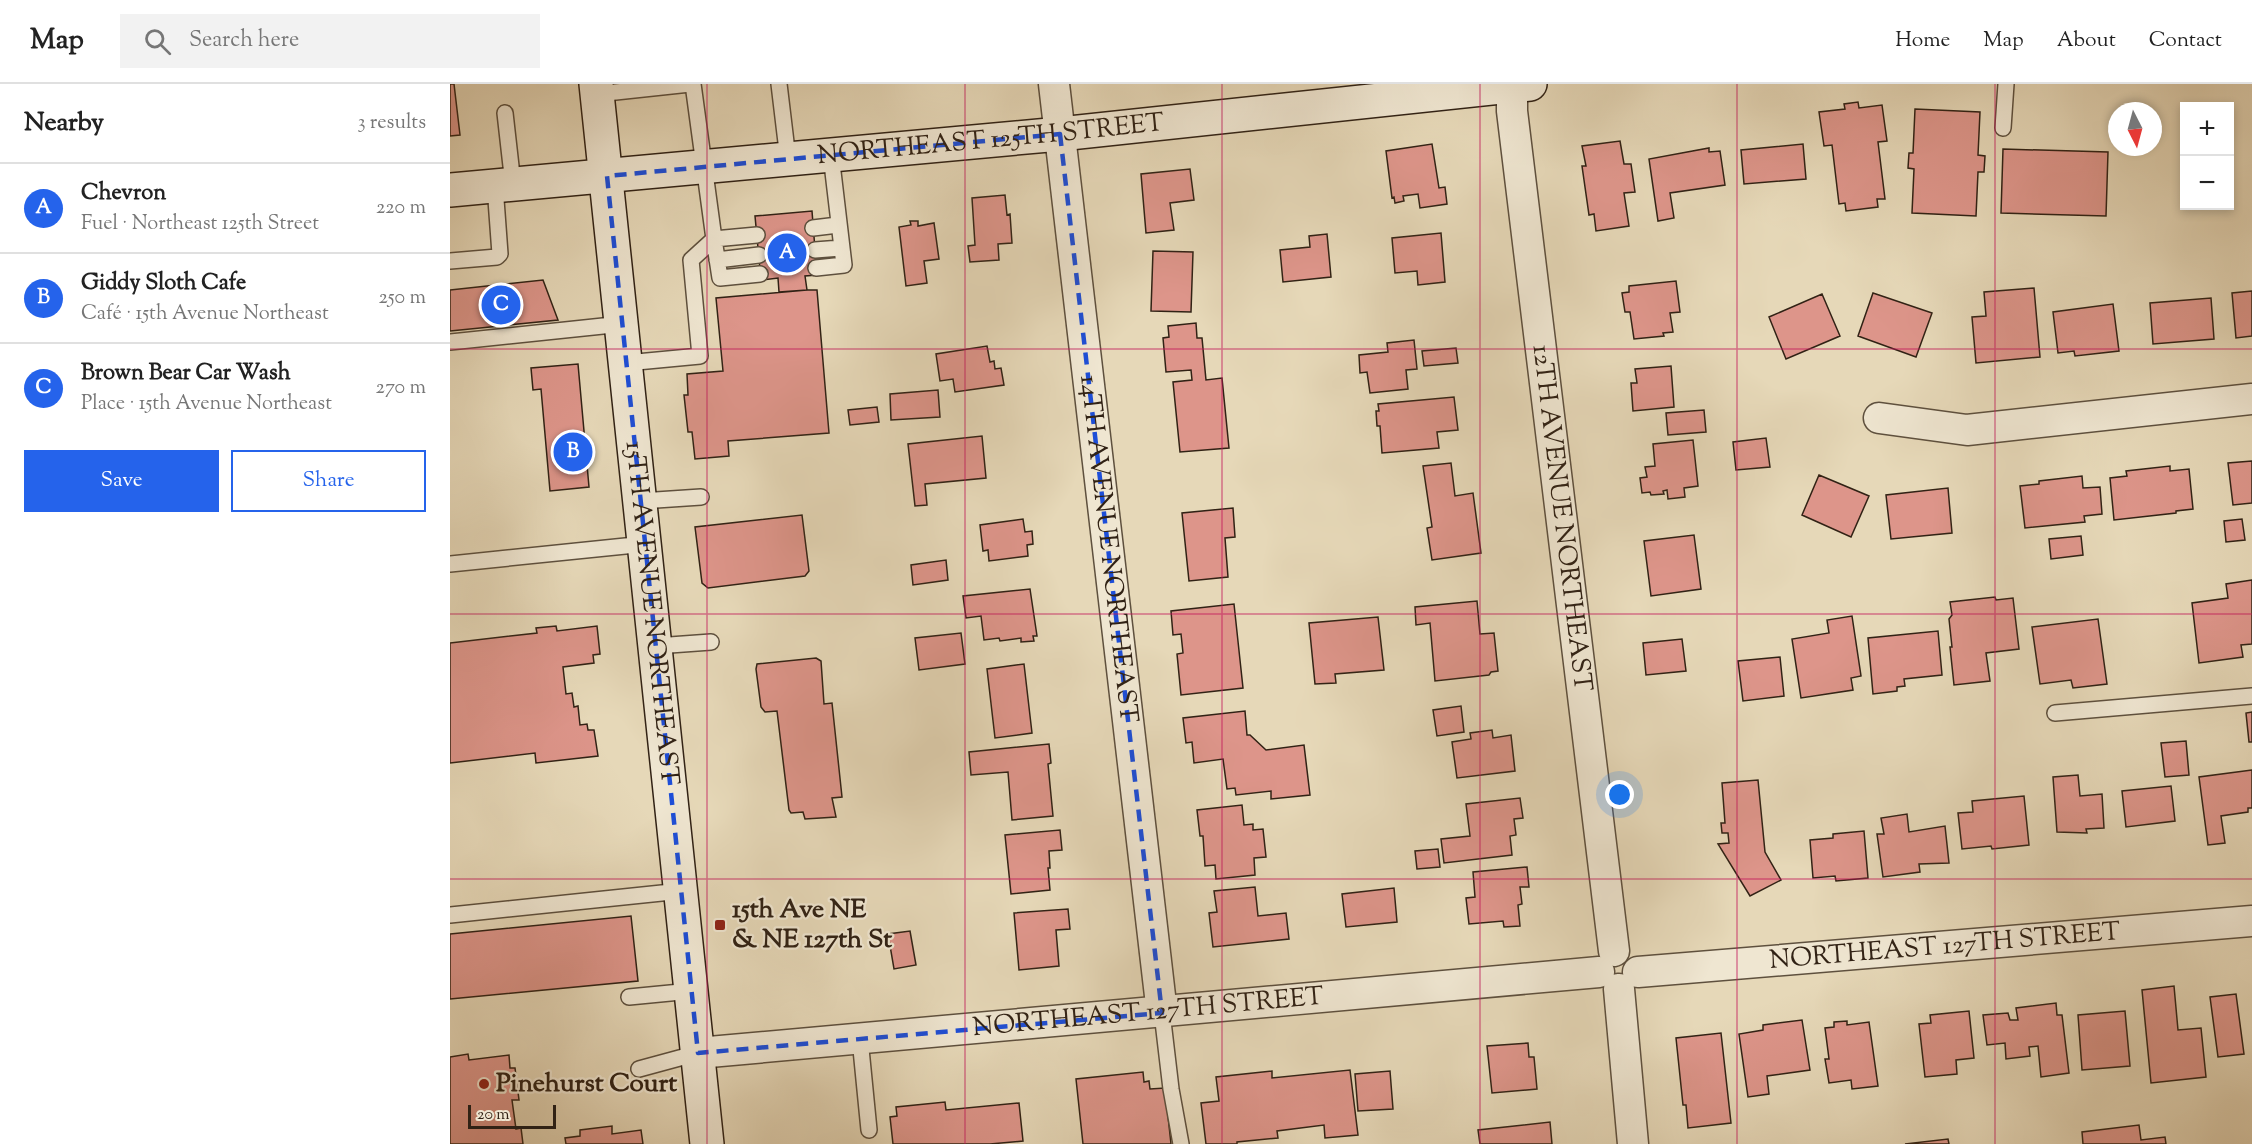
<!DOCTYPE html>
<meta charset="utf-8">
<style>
:root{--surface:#fff;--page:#f2f2f2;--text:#222;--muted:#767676;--line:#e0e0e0;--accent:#2563eb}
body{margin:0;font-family:"Sorts Mill Goudy",serif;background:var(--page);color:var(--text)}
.controls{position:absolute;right:18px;top:18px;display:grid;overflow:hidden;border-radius:0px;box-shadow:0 3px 9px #0003}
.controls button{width:54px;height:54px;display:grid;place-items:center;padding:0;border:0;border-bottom:2px solid var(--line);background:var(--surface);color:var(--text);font:30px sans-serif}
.compass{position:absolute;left:1658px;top:18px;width:54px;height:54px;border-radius:50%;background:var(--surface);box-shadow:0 3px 9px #0003;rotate:174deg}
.scale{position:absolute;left:18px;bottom:15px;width:88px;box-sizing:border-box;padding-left:6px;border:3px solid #312215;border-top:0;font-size:16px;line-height:21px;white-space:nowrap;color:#312215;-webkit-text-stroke:4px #efe6d1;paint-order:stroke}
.you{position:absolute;left:1170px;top:711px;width:21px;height:21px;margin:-15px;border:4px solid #fff;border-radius:50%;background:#1a73e8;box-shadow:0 0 0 9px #1a73e833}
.badge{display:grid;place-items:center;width:39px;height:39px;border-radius:50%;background:var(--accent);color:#fff;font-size:20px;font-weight:700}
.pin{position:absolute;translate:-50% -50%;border:3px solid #fff;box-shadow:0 2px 6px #0006}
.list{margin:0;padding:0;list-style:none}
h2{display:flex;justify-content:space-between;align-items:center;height:78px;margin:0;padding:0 24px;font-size:26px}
h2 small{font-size:20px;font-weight:400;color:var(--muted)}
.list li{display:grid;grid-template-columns:39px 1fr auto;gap:18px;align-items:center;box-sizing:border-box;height:90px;padding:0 24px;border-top:2px solid var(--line)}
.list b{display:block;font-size:22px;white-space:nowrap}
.list p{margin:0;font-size:20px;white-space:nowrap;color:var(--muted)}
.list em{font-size:20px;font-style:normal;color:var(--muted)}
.actions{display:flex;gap:12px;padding:18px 24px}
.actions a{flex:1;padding:14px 0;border:2px solid var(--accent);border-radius:0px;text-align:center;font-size:21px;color:var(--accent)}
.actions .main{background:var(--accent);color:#fff}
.icon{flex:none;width:33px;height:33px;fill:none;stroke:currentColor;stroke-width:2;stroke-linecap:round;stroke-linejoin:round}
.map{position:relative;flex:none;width:1802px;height:1060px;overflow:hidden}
header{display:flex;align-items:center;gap:36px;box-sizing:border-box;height:84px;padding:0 30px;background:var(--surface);border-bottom:2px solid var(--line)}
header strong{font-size:28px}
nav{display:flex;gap:33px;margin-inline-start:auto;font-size:21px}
.search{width:420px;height:54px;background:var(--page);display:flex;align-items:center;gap:15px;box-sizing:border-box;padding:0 21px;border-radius:0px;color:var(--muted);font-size:22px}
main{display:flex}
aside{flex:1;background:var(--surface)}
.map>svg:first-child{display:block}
.building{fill:#dd958a;stroke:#312215;stroke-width:1.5}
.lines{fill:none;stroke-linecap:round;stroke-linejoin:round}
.service-casing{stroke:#5e503e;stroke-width:18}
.minor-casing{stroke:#5e503e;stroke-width:33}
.secondary-casing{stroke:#312215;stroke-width:36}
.service{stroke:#efe6d1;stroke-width:15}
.minor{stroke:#efe6d1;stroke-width:30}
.secondary{stroke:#efe6d1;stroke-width:33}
.marked{fill:none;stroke:#1d4ed8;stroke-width:4.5;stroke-dasharray:12 8;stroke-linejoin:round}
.grid{fill:none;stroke:#c2185b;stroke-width:1.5;stroke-opacity:0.55}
.poi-dot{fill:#8f2418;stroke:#efe6d1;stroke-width:2}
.labels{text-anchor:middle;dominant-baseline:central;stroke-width:4.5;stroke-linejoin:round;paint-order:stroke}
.street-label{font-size:26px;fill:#312215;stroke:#efe6d1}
.poi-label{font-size:26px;font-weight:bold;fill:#312215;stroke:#efe6d1;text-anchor:start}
</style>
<header>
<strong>Map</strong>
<div class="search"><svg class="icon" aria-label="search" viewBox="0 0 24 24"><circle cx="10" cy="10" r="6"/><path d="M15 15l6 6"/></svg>Search here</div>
<nav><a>Home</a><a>Map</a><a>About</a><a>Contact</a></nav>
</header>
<main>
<aside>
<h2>Nearby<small>3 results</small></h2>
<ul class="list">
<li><span class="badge">A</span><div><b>Chevron</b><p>Fuel · Northeast 125th Street</p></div><em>220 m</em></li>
<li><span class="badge">B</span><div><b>Giddy Sloth Cafe</b><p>Café · 15th Avenue Northeast</p></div><em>250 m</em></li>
<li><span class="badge">C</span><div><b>Brown Bear Car Wash</b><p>Place · 15th Avenue Northeast</p></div><em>270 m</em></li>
</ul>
<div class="actions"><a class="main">Save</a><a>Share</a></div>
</aside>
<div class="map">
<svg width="1802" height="1060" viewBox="0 0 1802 1060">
<rect width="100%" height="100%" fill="#e6d8b8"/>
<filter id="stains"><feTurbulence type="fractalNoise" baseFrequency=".00333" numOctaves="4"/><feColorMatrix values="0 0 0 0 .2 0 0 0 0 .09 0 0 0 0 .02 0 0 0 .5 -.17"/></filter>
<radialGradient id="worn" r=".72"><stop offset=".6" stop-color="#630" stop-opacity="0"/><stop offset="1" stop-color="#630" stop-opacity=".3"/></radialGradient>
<!-- building -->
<path class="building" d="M0,0h4l6,51 -10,1z
M1408,18l1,6 23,-3 5,36 -9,1 7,57h-8l1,8 -32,4 -1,-8 -6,1 -7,-59 -8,1 -5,-34 26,-3 -1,-5z
M1465,25l65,3 -2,43 7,1 -1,16h-6l-2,44 -64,-3 2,-44 -6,-1 1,-15h4z
M1170,57l4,23h7l4,28 -11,1 5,33 -33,5 -2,-17 -5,1 -7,-49h4l-4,-20z
M982,60l7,44 6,-1 2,17 -27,4 -2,-14 -15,2 1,5 -9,2 -1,-6 -2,1 -6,-47z
M1353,60l3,35 -62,5 -3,-34z
M1259,64v4l11,-1 5,34 -55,8 4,25 -16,3 -9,-62z
M1553,65l105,3 -2,64 -105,-3z
M740,85l4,31 -24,3 4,27 -28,3 -5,-59z
M555,111l2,20 3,-1 2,29 -14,1 1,16 -29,2 -2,-16 7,-1 -3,-47z
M362,127l5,64 -12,1 2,14 -28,2 -1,-14 -17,2 -6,-64z
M460,137h8v5l16,-3 5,36 -15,2 3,22 -21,3 -7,-59 12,-2z
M991,149l4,49 -27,3 -1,-14 -22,2 -3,-35z
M877,150l4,43 -48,5 -3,-32 30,-3 -1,-11z
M703,167l40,1 -2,60 -40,-1z
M93,196l15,40 -108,11v-41z
M1226,197l4,31 -10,1 3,19 -10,1 1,3 -30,3 -4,-27h-5l-3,-19 7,-1v-6z
M1584,204l6,69 -64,6 -4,-46 14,-1 -2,-24z
M357,206h10l12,143 -101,8 1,15 -34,3 -3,-27h-4l-4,-37h4l-1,-21 36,-3 -7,-73z
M1802,207v45l-16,2 -4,-45z
M1423,209l59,20 -16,44 -58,-21z
M1372,210l18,42 -54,23 -17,-42z
M1761,214l3,41 -61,5 -3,-41z
M1663,220l6,47 -44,5 -1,-5 -16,2 -5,-41z
M746,239l1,15h5l4,42 16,-2 7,70 -49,4 -7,-70 19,-2 -1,-10 -25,2 -3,-34 6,-1 -1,-11z
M964,256l3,29 -11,1 2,19 -38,4 -3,-21 -7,1 -1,-18 29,-3 -1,-9z
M537,262l3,16 4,-1 1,8 6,-1 3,17 -49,7 -2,-13 -13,2 -4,-27z
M1006,264l2,15 -34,3 -2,-15z
M128,280l11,123 -39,4 -9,-102 -8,1 -2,-22z
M1221,282l3,41 -41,4 -2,-28h6l-2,-14z
M488,306l2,27 -49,3 -1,-26z
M1004,313l4,33 -21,2 2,16 -57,5 -2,-27h-3l-1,-15h3l-1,-7z
M427,323l2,15 -29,3 -2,-15z
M1254,326l2,22 -38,3 -2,-22z
M532,352l4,42 -61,6 2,21 -12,1 -7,-62z
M1316,354l4,29 -34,3 -3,-28z
M1243,356l5,46 -14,2 1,9 -17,2 -1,-9 -4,1 1,3 -13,1 -1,-3 -8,1 -2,-15 7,-1 -2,-10 10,-1 -2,-22z
M1802,377v42l-19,2 -5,-42z
M1001,379l4,33 18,-3 8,60 -49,7 -5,-32 5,-1 -9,-61z
M1720,382v5l19,-2 4,40 -17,2v2l-62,7 -4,-42 17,-2 -1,-5z
M1369,391l50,21 -18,41 -49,-22z
M1632,392l1,12 17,-1 2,27 -18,2 1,6 -60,6 -5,-42 19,-2v-3z
M1498,404l4,45 -61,6 -5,-44z
M783,424l2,29 -10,1 3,39 -39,4 -7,-68z
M352,431l7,56 -4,5 -97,12 -6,-5 -7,-56z
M573,435l2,13 7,-1 1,13 -6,1 1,11 -39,5 -1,-11 -5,1 -3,-26z
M1792,435l3,21 -19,2 -2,-21z
M1244,451l7,54 -50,7 -7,-55z
M1631,452l2,19 -32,4 -2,-20z
M496,476l2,20 -35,5 -2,-20z
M1802,496v64l-11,1 2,12 -44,6 -7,-60 36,-5 -2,-14z
M580,505l7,47h-4l1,5 -13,1v-4l-21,3 -1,-3 -15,2 -3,-24 -15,2 -3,-22z
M1545,513l1,3 17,-2 6,51 -33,4 4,28 -36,4 -4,-38h2l-3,-28 3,-4 -2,-13z
M1027,517l3,33 14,-1 4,38 -7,1 -2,3 -54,6 -5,-58 -14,2 -1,-18z
M784,520l9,84 -62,7 -4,-41 6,-1 -2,-19 -8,1 -2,-24z
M1402,532l9,60 -10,2 2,12 -52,8 -9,-59 37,-6 -2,-13z
M928,533l6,53 -49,4 1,9 -21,1 -6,-61z
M1648,535l9,65 -34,4 -2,-8 -31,4 -8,-57z
M106,542l1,5 40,-5 3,28 -7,1 1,8 -31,4 3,27 6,-1 2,14 4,-1 2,19 7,-1 1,6h6l4,26 -62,7 -1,-10 -85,10v-120l87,-10 -1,-5z
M1488,547l4,44 -38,4 1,7 -8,1v4l-24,3 -5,-56z
M511,549l4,31 -46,6 -4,-32z
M1232,555l4,32 -40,4 -3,-32z
M1330,573l4,39 -41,5 -5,-40z
M366,574l5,3 3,43 8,-1 10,94 -10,1 4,19 -31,2 -2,-7 -12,1 -2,-3 -12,-99 -12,1 -4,-5 -5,-38 1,-5z
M574,580l8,69 -37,5 -8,-69z
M1011,622l3,26 -27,4 -4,-26z
M795,627l2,24h3l16,15 38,-5 6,50 -39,4v-8l-35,4 -1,-7 -8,1 -4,-30 -29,4 -2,-21 -6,1 -3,-25z
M1802,628v30h-3l-3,-29z
M1042,646l1,8 18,-3 4,36 -58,7 -5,-36 19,-3 -1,-6z
M1736,657l3,34 -24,2 -4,-34z
M599,660l2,19 -3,1 5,52 -41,4 -4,-48 -37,3 -2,-23z
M1802,686v38h-4v4l-27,4 4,27 -17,2 -9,-68z
M1628,691l2,21 22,-2 2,34 -18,1 1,4 -30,-1 -4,-55z
M1308,696l7,72 16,28 -31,16 -32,-52 11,-1 -1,-10h-6l-1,-10h4l-3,-40z
M1721,702l4,35 -49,6 -4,-36z
M1574,712l5,49 -37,4 -1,-3 -29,3 -4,-36 15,-1 -1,-11z
M1070,714l3,20 -9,1 2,16 -6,1 2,19 -68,8 -3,-24 29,-3 -4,-32z
M792,721l2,20 9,-1v6l10,-1 3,28 -12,1 1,17 -39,4 -1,-14 -10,1 -2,-30h-3l-3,-26z
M1457,730l2,18 36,-6 4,37 -30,1 1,8 -37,5 -6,-43h7l-3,-16z
M610,746l2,20 -13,1 1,17h-2l2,22 -39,4 -6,-59z
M1414,747l4,47 -32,3 -1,-5 -22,2 -3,-38 23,-2v-4z
M988,765l2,18 -23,2 -2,-18z
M1077,783l2,20h-9l2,17 -4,1 2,21 -16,1 -1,-6 -34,3 -3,-26 9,-1 -2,-25z
M805,803l3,29 28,-3 3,26 -76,8 -4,-34 8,-1 -3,-21z
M944,804l3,34 -51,5 -4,-33z
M618,825l2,20 -14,1 3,36 -40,4 -5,-57z
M181,832l7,65 -188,18v-65z
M460,847l6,34 -22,4 -6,-35z
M1724,902l4,44 23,-2 5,49 -55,6 -9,-93z
M1786,910l8,60 -26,3 -8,-60z
M1606,919l1,12h5l7,58 -28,4 -3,-31 -9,1 1,9 -24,3 -1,-16 -18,2 -4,-30 25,-2 2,7h8l-2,-12z
M1519,927l5,47 -18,2 1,14 -32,3 -6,-53 12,-1 -1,-8z
M1675,927l5,55 -48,4 -4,-55z
M1352,936l8,50 -43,6 2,18 -21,3 -9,-63 24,-4v-5z
M1397,937v4l22,-3 9,64 -26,3 -1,-9 -22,3 -4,-24h4l-4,-31 9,-1v-5z
M1271,949l10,90 -43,5 -2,-23h-3l-7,-67z
M1078,959l1,14h5l3,32 -45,4 -5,-47z
M18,970l1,6 40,-5 1,13h5l4,32h-7l4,29 5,-1 2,16h-73v-87z
M900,986l8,65 -33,3 -1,-13 -47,6 1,7 -41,4v2h-31l-5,-41 18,-2 -3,-24 56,-6v7z
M940,987l3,38 -35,2 -3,-37z
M693,988l1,10 5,-1 1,8 15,-1 6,56h-88l-7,-65z
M495,1018l1,8 73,-7 4,38 -33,3h-97l-3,-27 7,-1 -1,-9z
M1100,1038l2,22h-72l-2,-14z
M1689,1041l2,15 24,-3 1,7h-83l-1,-12z
M162,1042v8l29,-4 2,14h-77l-1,-6 15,-2v-6z
M1498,1055l1,5h-44z"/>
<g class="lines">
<defs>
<path id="service" d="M329,0l9,75
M147,10l93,-10
M55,29l8,71
M1553,44l3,-44
M363,144l25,-3
M307,151l-43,4 6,39 40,-4
M365,166l26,-2
M267,176l42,-5
M0,177l47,-4 3,-3 -5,-68
M366,184l28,-3 -13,-110
M0,258l172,-18
M176,279l74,-7 -9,-96 23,-21 -21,-155
M191,417l60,-4
M0,480l195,-20
M206,562l55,-4
M1605,629l197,-17
M0,831l231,-24
M179,913l62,-6
M712,929l9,76 10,55
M410,955l9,91
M189,985l59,-16"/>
<g id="minor">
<path id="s1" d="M604,0l108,929"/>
<path id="s2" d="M1062,2v25l102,840"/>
<path d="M1429,334l88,12 285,-31"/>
<path id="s3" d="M1188,888l614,-51"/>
<path d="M1169,905l14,155"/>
<path id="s4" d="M248,969l901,-81"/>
</g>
<g id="secondary">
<path id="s5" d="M146,0l111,1060"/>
<path id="s6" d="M0,106l610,-56 470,-50"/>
</g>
</defs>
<!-- service casing -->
<use href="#service" class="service-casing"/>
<!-- minor casing -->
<use href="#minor" class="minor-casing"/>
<!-- secondary casing -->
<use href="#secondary" class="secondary-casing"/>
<!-- service -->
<use href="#service" class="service"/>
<!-- minor -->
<use href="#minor" class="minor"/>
<!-- secondary -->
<use href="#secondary" class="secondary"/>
</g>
<!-- marked area -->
<path class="marked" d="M610,50l102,879 -464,40 -91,-877z"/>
<!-- grid -->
<path class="grid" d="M257,0v1060M515,0v1060M772,0v1060M1030,0v1060M1287,0v1060M1545,0v1060M0,265h1802M0,530h1802M0,795h1802"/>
<!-- markers -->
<g class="poi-dot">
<rect x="264" y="835" width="12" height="12" rx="3"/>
<circle cx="34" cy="1000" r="6"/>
</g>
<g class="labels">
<!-- street labels -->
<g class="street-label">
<text stroke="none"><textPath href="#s6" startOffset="543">NORTHEAST 125TH STREET</textPath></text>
<text stroke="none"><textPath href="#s2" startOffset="435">12TH AVENUE NORTHEAST</textPath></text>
<text stroke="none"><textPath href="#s1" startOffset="468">14TH AVENUE NORTHEAST</textPath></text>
<text stroke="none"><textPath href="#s5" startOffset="532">15TH AVENUE NORTHEAST</textPath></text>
<text stroke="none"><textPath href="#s3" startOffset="308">NORTHEAST 127TH STREET</textPath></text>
<text stroke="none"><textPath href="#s4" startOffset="452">NORTHEAST 127TH STREET</textPath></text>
</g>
<!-- poi labels -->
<g class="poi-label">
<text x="282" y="826">15th Ave NE<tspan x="282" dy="30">&amp; NE 127th St</tspan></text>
<text x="46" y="1000">Pinehurst Court</text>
</g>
</g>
<rect width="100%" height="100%" filter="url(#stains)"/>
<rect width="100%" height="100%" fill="url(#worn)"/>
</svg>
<div class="controls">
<button>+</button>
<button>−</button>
</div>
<svg class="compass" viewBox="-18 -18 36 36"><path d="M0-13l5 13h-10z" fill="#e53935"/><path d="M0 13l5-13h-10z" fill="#767676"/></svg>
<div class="scale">20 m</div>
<div class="you"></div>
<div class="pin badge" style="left:337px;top:169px">A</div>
<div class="pin badge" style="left:123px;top:368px">B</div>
<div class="pin badge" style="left:51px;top:221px">C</div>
</div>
</main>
